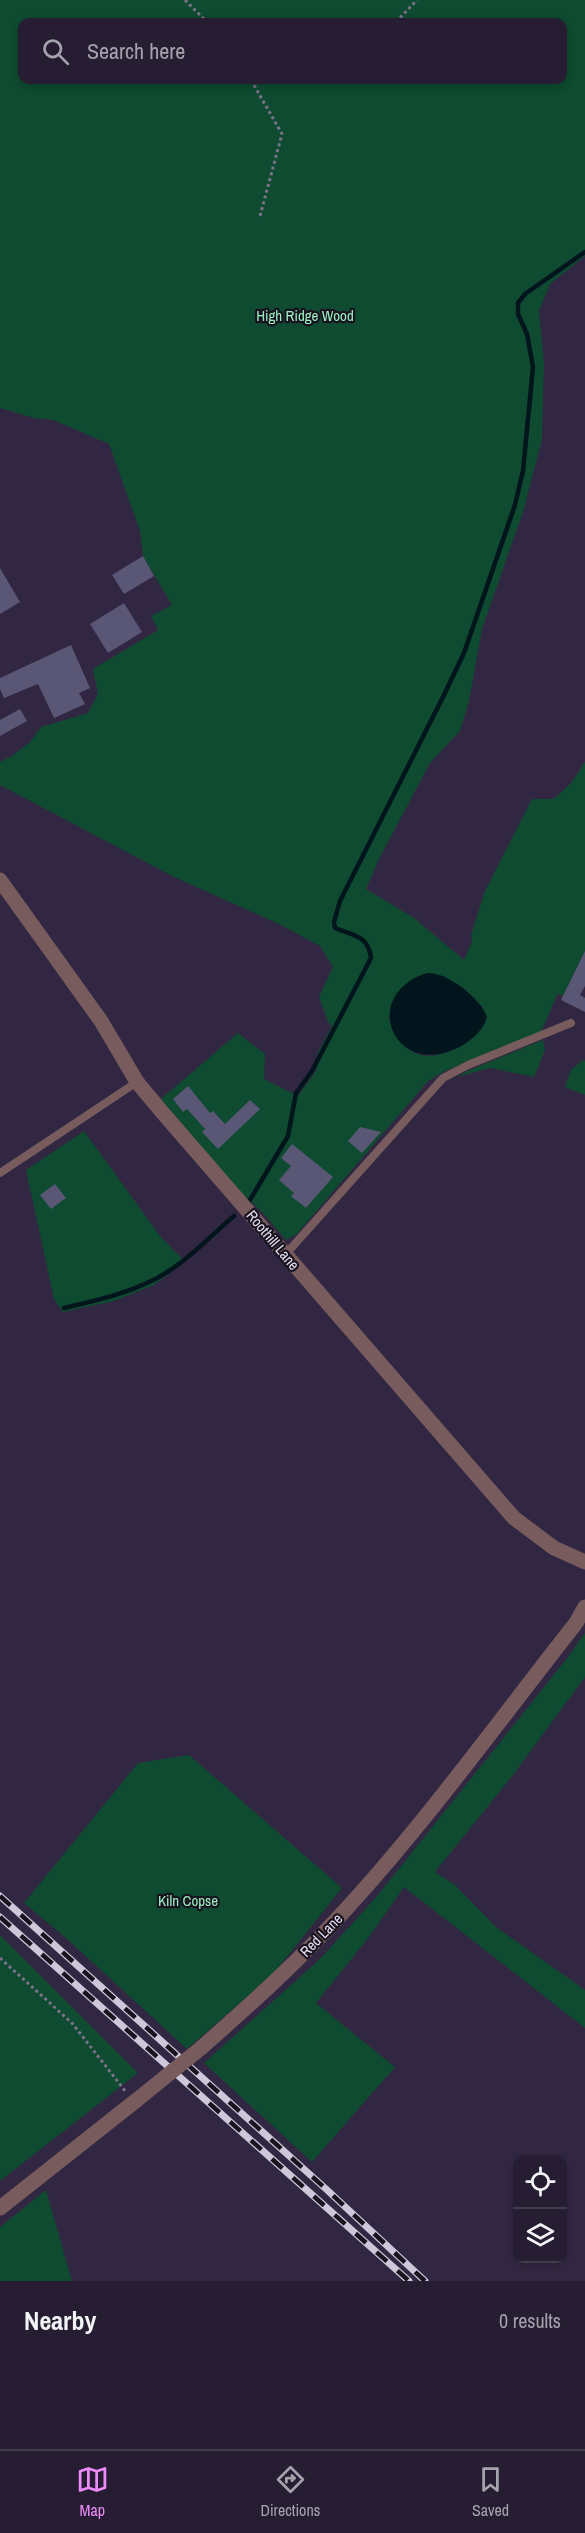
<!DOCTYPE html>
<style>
:root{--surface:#261d32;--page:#322a3e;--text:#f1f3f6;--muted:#a4a2ac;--line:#423b4d;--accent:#ed8cf9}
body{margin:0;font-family:"Archivo Narrow",sans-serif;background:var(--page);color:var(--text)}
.controls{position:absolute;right:18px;bottom:18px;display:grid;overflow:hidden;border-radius:12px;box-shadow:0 3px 9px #0003}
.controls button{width:54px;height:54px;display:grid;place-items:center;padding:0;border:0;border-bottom:2px solid var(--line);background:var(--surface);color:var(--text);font:30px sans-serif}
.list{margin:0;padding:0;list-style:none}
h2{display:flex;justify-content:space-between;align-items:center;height:78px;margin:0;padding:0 24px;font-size:26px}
h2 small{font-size:20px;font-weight:400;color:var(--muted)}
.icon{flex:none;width:33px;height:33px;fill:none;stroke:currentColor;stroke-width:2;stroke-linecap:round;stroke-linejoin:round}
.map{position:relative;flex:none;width:585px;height:2281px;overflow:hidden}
.search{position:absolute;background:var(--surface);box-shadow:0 3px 9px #0003;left:18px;right:18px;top:18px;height:66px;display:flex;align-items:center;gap:15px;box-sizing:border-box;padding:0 21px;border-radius:12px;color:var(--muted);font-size:22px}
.sheet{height:168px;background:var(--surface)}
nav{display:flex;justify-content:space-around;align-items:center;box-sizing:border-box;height:84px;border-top:2px solid var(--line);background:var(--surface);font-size:16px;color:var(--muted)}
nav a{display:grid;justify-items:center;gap:3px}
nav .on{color:var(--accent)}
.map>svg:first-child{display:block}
.green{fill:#0e4b30;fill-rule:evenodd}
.water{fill:#02141c}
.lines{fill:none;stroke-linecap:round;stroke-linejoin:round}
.stream{stroke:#02141c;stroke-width:4.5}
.building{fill:#595775}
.path{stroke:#7b7289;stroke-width:3;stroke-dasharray:3 3;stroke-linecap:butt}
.service{stroke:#785c5d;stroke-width:8}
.minor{stroke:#785c5d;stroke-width:15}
.tertiary{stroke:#785c5d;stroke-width:15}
.rail-casing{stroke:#cdc7d9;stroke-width:7}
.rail{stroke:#18131f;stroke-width:4.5;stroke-dasharray:14;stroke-linecap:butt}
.tertiary-bridge{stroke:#785c5d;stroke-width:15}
.labels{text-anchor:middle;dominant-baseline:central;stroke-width:4.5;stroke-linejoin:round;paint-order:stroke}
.park-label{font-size:15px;fill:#99f1c1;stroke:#18131f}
.street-label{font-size:15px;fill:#e5dff0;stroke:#18131f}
</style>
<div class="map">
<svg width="585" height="2281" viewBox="0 0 585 2281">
<rect width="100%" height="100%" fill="#322742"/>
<!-- green -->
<path class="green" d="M0,0h585v256l-35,28 -11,27 5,51 -2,77 -18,70 -42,120 -13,72 -9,30 -30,32 -51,96 -13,30 48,29 50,42 8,-18 -1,-7 14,-44 47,-92h22l18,-17 13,-20v189l-22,45 -5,-3 -17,39 -96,39 -17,10 -132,154 -10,5 -23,-27 -29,-27 -73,-87 77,-66 27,21 -1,25 34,17 18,-25 2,-19 14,-26 -4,-4 -9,-25 14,-30 -13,-21 -41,-22 -107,-48 -172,-91v-23l13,-7 17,-13 11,-15 47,-14 10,-19 -5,-25 65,-39 -7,-14 21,-11 -29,-49 -3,-25 -31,-87 -56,-24 -19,-2 -34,-10zM22,22h540v58h-540zM444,976l39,31 -4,25c-19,17 -54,37 -76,12 -6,-6 -10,-17 -14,-25l6,-22z
M543,1040l2,10 -11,27 -44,-9 -33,9 8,-5z
M583,1060l2,1v34l-20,-8 6,-17z
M84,1131l76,105 25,26 -31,23 -40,16 -51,11 -9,-13 -28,-129z
M585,1633v44l-72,98 -78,97 20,13 41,42 89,63v38l-181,-141 -35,50 -53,66 79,64 -83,95 -108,-99 116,-104 58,-64 190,-238z
M189,1755l153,133 -69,86 -86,75 -121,-111 -42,-35 114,-140z
M0,1935l138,138 -138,108z
M46,2190l26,91h-72v-54z"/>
<!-- water -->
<path class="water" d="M427,973c22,0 52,24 60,44 -3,12 -14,22 -24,28 -68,39 -106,-50 -36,-72z"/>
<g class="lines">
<!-- stream -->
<path class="stream" d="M250,1200l38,-64 8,-43 16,-22 59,-113c-3,-23 -17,-22 -36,-30l-1,-6 6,-21 103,-204 21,-44 51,-148 8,-34 10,-104 -6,-33 -9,-20v-11l7,-9 60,-42
M64,1308c29,-7 58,-13 85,-26 32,-14 59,-44 85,-66"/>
</g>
<!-- building -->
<path class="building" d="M143,556l11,20 -30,18 -12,-19z
M0,568l20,34 -20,12z
M124,603l18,29 -34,21 -18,-29z
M71,645l19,43 -11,5 6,11 -31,14 -16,-34 -34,14 -4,-9v-11z
M20,709l7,12 -27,15v-16z
M585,951v35l-5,9 5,3v14l-24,-12z
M188,1086l22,27 3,-2 12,13 25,-24 10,9 -42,40 -16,-17 3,-3 -18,-20 -4,3 -10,-13z
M360,1127l21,5 -19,21 -14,-12z
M292,1144l41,33 -27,31 -15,-12 3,-3 -15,-13 12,-14 -10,-8z
M55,1184l11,14 -15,11 -11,-14z"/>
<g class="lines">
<!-- path -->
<path class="path" d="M185,0l22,22
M396,22l21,-22
M251,80l31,54 -22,82
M0,1958l72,65 54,69"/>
<!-- service -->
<path class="service" d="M0,1173l137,-91
M285,1255l158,-177 25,-13 103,-42"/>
<!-- minor -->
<path class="minor" d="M0,880l101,141 36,61 25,30 352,406 40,30 31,14"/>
<!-- tertiary -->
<path class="tertiary" d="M201,2048c51,-45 101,-90 147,-141 82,-90 153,-189 228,-284l9,-16
M0,2208l138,-109"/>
<defs>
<path id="rail" d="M0,1896l326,293 99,92
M0,1917l409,364"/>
</defs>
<!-- rail casing -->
<use href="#rail" class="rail-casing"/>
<!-- rail -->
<use href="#rail" class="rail"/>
<!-- tertiary-bridge -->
<path class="tertiary-bridge" d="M138,2099l63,-51"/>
</g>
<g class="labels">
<!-- park labels -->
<g class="park-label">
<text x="305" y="315">High Ridge Wood</text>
<text x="188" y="1900">Kiln Copse</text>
</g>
<!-- street labels -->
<g class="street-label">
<text transform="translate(273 1240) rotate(50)">Roothill Lane</text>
<text transform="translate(321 1935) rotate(-46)">Red Lane</text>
</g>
</g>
</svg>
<div class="controls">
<button><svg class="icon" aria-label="locate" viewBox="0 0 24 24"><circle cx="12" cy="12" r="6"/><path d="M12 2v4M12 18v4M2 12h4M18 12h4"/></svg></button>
<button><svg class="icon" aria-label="layers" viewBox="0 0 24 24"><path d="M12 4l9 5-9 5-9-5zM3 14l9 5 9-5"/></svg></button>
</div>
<div class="search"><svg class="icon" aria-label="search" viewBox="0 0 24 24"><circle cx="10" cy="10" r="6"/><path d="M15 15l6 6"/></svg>Search here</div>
</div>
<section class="sheet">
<h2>Nearby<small>0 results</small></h2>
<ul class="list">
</ul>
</section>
<nav>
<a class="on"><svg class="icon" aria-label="map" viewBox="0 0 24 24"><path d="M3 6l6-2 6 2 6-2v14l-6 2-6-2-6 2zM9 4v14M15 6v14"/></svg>Map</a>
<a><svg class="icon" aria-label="directions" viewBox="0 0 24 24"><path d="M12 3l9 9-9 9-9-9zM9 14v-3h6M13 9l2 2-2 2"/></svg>Directions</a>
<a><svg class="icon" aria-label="saved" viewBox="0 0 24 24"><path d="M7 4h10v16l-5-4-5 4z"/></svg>Saved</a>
</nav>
